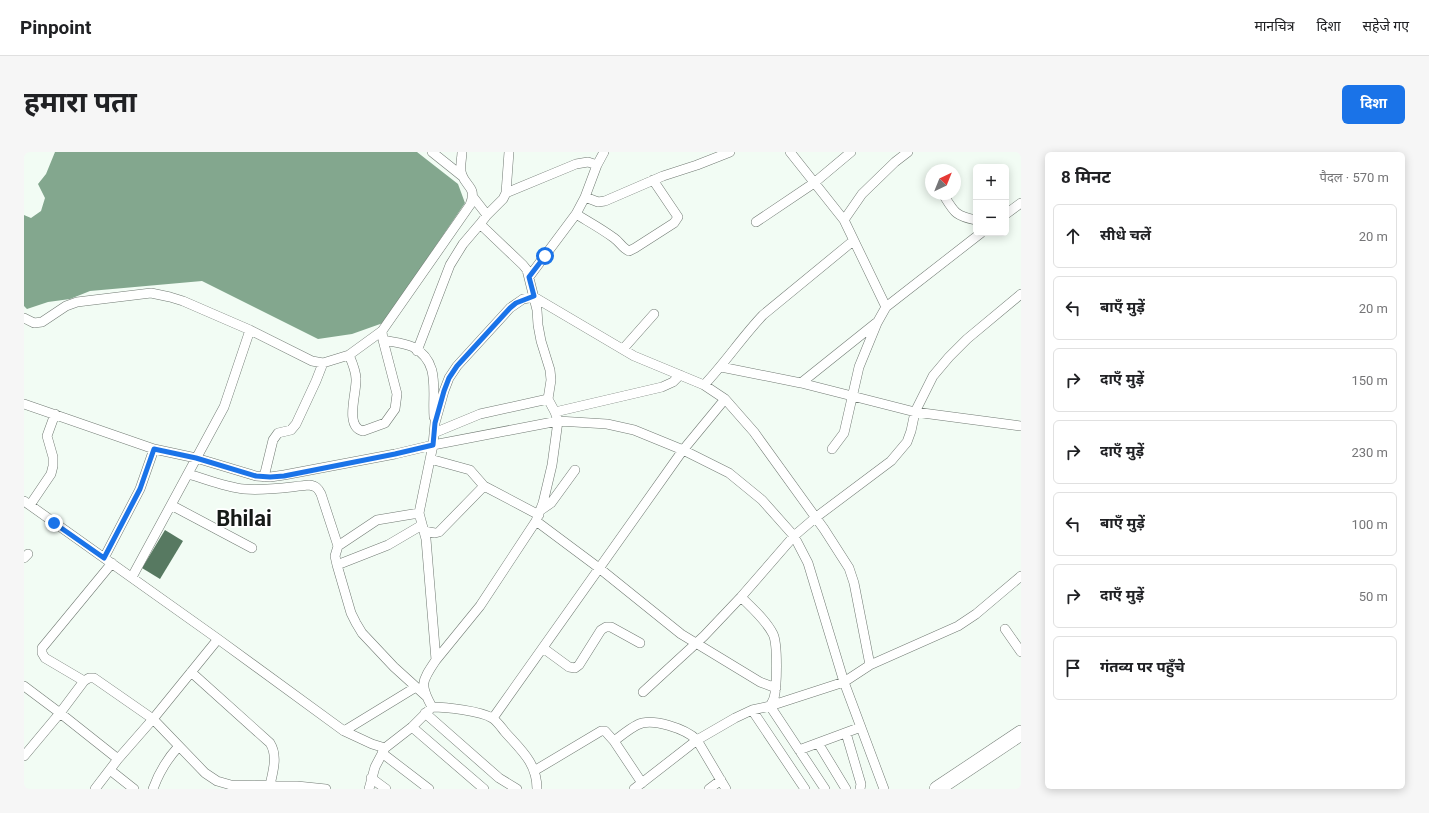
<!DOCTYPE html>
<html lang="hi">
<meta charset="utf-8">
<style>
:root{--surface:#fff;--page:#f6f6f6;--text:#202124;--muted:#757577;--line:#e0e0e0;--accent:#1a73e8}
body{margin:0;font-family:Roboto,"Noto Sans Devanagari",sans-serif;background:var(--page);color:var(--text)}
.controls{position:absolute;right:12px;top:12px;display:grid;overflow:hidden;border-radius:6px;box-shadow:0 2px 10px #0003}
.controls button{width:36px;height:36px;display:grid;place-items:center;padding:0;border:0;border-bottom:1px solid var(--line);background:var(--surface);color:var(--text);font:20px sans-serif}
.compass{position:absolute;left:901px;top:12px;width:36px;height:36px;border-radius:50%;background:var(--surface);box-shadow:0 2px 10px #0003;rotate:43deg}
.stop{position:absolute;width:12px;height:12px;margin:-9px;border:3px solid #1a73e8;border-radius:50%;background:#fff}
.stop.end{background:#1a73e8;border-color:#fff;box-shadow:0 1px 4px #0008}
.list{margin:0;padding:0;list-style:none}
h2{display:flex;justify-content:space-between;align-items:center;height:52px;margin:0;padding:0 16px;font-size:17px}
h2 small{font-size:13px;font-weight:400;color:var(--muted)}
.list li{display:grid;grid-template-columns:26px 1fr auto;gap:12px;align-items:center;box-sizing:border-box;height:64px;margin:0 8px 8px;padding:0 8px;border:1px solid var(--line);border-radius:6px}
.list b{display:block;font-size:15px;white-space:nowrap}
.list em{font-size:13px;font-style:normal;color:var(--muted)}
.icon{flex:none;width:22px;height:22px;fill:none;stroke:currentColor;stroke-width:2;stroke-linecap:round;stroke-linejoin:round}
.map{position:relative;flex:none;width:997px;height:637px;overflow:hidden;border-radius:6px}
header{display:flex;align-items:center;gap:24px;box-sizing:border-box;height:56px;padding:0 20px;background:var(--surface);border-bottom:1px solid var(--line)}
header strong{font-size:19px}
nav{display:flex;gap:22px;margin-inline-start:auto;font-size:14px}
.intro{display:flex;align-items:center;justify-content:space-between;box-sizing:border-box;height:96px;padding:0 24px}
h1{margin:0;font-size:28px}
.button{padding:10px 18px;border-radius:6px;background:var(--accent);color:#fff;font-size:14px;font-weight:700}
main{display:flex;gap:24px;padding:0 24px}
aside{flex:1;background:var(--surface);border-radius:6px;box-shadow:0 2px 10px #0003}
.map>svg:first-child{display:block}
.water{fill:#83a78e}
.building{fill:#577961}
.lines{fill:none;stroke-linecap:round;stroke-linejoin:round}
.minor-casing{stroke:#717a73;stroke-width:10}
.primary-casing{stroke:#717a73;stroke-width:16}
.minor{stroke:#fff;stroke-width:9}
.primary{stroke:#fff;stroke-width:15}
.route{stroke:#1a73e8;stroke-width:5}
.labels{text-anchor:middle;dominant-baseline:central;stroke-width:3.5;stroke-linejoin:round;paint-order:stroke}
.town-label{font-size:22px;font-weight:bold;fill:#151916;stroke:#fff}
</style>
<header>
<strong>Pinpoint</strong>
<nav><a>मानचित्र</a><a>दिशा</a><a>सहेजे गए</a></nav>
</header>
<div class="intro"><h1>हमारा पता</h1><a class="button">दिशा</a></div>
<main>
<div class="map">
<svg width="997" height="637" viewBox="0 0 997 637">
<rect width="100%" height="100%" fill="#f2fcf4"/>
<!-- water -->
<path class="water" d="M31,0h362l41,32 7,19 -82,120 -31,11 -34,5 -116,-58 -112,10 -20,8 -22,3 -21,7 -3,-3v-91l7,3 10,-7 4,-13 -7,-14 8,-10z"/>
<!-- building -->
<path class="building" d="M141,378l18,11 -23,38 -18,-11z"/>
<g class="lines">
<defs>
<path id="minor" d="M408,0l30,24
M766,0l54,68 42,87 -9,16 -18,44 -15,66 -12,16
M482,41l70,-29 12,-2 9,3
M919,42c11,18 12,22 33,26
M561,45l13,5 7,-1 58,-25 34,-11 33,-13
M552,62c13,8 26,15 38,24 6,4 8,10 15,13l6,-3 39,-25 4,-6 -25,-37
M982,62l15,-11
M463,63l16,-16 3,-6 3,-41
M820,68l18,-26 33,-32 13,-10
M732,70l58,-39 37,-31
M505,125l47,-63 9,-17 12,-32 7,-13
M862,155l95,-74
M0,166l10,5 8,-1 24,-16 11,-4 74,-9 19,4 13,4 67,29 62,31 11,2 26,-8 33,-24 88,-126c7,-18 -3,-17 -8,-30 -3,-7 0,-16 0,-23
M359,188c9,2 21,3 30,7 28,15 19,44 21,70
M599,197l31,-35
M393,199l33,-86 13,-21 17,-20
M325,203c3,7 7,16 7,24 1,13 -12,48 7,52l22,-8 10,-14 2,-15 -14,-54 -1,-9
M697,215l80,16 114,29 106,14
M777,231l75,-60
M680,233c21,-22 38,-48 59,-70l90,-74
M0,252l130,45 42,9 60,18 14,1 14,-2 111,-21 38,-9 125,-24 49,3 27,6 49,20 46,23 33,27 32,36 14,27 36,119 40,107
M531,260l107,-25 11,-5 7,-7
M410,281l46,-19 68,-15
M406,307l40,11 14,16 55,29
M164,322c18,5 37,13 56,15 22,2 44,-2 65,-4 7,1 9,3 12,9l17,52
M240,325l9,-37 5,-7 13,-3 5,-6 20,-43 7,-18
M0,349l194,138 126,92 28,13 13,4
M6,353l21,-31 2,-8v-9l-6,-21 8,-22
M147,353l81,43
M517,358l10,-7 24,-33
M395,361l-42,7 -39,26 -3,10 2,9 14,48 5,10 6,10 32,34 32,29
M512,369l63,47 82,66 79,48 16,6
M400,379l11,2 4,-1 45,-46
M0,406l4,-4
M80,406l36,-69 14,-40
M313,413l51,-20 34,-20
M108,425l92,-170 26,-77
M717,445c11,11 25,23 32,37 5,10 4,53 1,64 -1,3 -3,6 -4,8l55,83
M981,477l16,23
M519,496l26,19 6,1 4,-3 22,-35 5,-3h5l29,16
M412,508l44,-54 56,-85 7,-18 9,-38 6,-44 -3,-9 -7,-13 3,-19 -1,-10 -9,-29 -3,-16 -1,-15 -10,-40 -4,-5 -43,-41 7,-9 -14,-18
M167,520l79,71c8,13 3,28 0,42
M60,529l-39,-23 -3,-5v-5l70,-85
M0,534l36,27 58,46
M619,540l61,-56 37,-39 53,-61 21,-18 76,-57 16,-19 4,-11 4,-19 18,-36 16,-19 18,-18 54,-45
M408,555c-13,-23 -10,-26 4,-47l-10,-121 -7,-26 14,-68 2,-22 9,-32 5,-13 8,-12 53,-58 13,-9 11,-2 100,59 70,29 21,14 29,33 70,97 25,39 5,15 16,82
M728,558l53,79
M401,561l74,65 18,11
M469,566l190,-268 42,-51
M388,575l72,62
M320,579l72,-44
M822,581l15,51 -1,5
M590,589l28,42
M794,591l28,46
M775,598l62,-23
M358,601l47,36
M0,604l36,-43 24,-32 5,-3h5l59,41 52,54 12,8 14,4 66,1 29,3
M86,618l24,19
M510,619l67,-40h4l9,10c7,-5 15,-12 23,-16 15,-8 49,4 60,15l29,49
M347,626l15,11
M71,637l23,-30 35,-40 65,-80
M129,637c6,-17 14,-30 26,-43
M345,637l6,-22 10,-19 27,-21 20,-20c14,0 49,4 60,11 5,3 9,9 13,14 16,18 32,31 32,57
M610,637l63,-49 38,-22 17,-8 18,-4 74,-24 26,-17 88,-39 18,-12 45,-38
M685,637l12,-9"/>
<path id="primary" d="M913,637l84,-56"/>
</defs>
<!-- minor casing -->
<use href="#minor" class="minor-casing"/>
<!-- primary casing -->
<use href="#primary" class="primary-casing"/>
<!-- minor -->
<use href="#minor" class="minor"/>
<!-- primary -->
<use href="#primary" class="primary"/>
</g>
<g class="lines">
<!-- route -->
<path class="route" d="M30,371l50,35 36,-69 14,-40 42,9 60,18 14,1 14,-1 111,-22 38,-9 2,-22 9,-32 5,-13 8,-12 53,-58 6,-5 18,-7 -5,-19 16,-21"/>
</g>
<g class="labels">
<!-- town labels -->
<g class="town-label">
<text x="220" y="366">Bhilai</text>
</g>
</g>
</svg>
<div class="controls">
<button>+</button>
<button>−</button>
</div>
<svg class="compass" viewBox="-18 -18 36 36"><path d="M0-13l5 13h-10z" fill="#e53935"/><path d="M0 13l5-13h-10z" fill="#757577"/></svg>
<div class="stop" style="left:521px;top:104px"></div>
<div class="stop end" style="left:30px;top:371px"></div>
</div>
<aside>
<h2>8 मिनट<small>पैदल · 570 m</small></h2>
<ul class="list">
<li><svg class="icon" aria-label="ahead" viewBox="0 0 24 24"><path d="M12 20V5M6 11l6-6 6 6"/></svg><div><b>सीधे चलें</b></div><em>20 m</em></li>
<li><svg class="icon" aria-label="left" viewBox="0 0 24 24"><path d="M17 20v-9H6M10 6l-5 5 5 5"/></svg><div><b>बाएँ मुड़ें</b></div><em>20 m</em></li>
<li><svg class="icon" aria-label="right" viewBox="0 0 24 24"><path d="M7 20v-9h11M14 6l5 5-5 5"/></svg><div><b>दाएँ मुड़ें</b></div><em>150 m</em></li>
<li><svg class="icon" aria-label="right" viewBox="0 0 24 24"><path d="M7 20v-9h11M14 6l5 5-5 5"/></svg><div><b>दाएँ मुड़ें</b></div><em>230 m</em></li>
<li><svg class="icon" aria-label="left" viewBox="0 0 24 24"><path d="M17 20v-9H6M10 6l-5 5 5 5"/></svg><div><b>बाएँ मुड़ें</b></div><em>100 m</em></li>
<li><svg class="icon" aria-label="right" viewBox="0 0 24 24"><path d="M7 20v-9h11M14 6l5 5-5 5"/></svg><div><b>दाएँ मुड़ें</b></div><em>50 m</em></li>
<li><svg class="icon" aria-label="arrive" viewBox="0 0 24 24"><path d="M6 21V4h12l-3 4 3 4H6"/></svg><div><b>गंतव्य पर पहुँचे</b></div></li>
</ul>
</aside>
</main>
